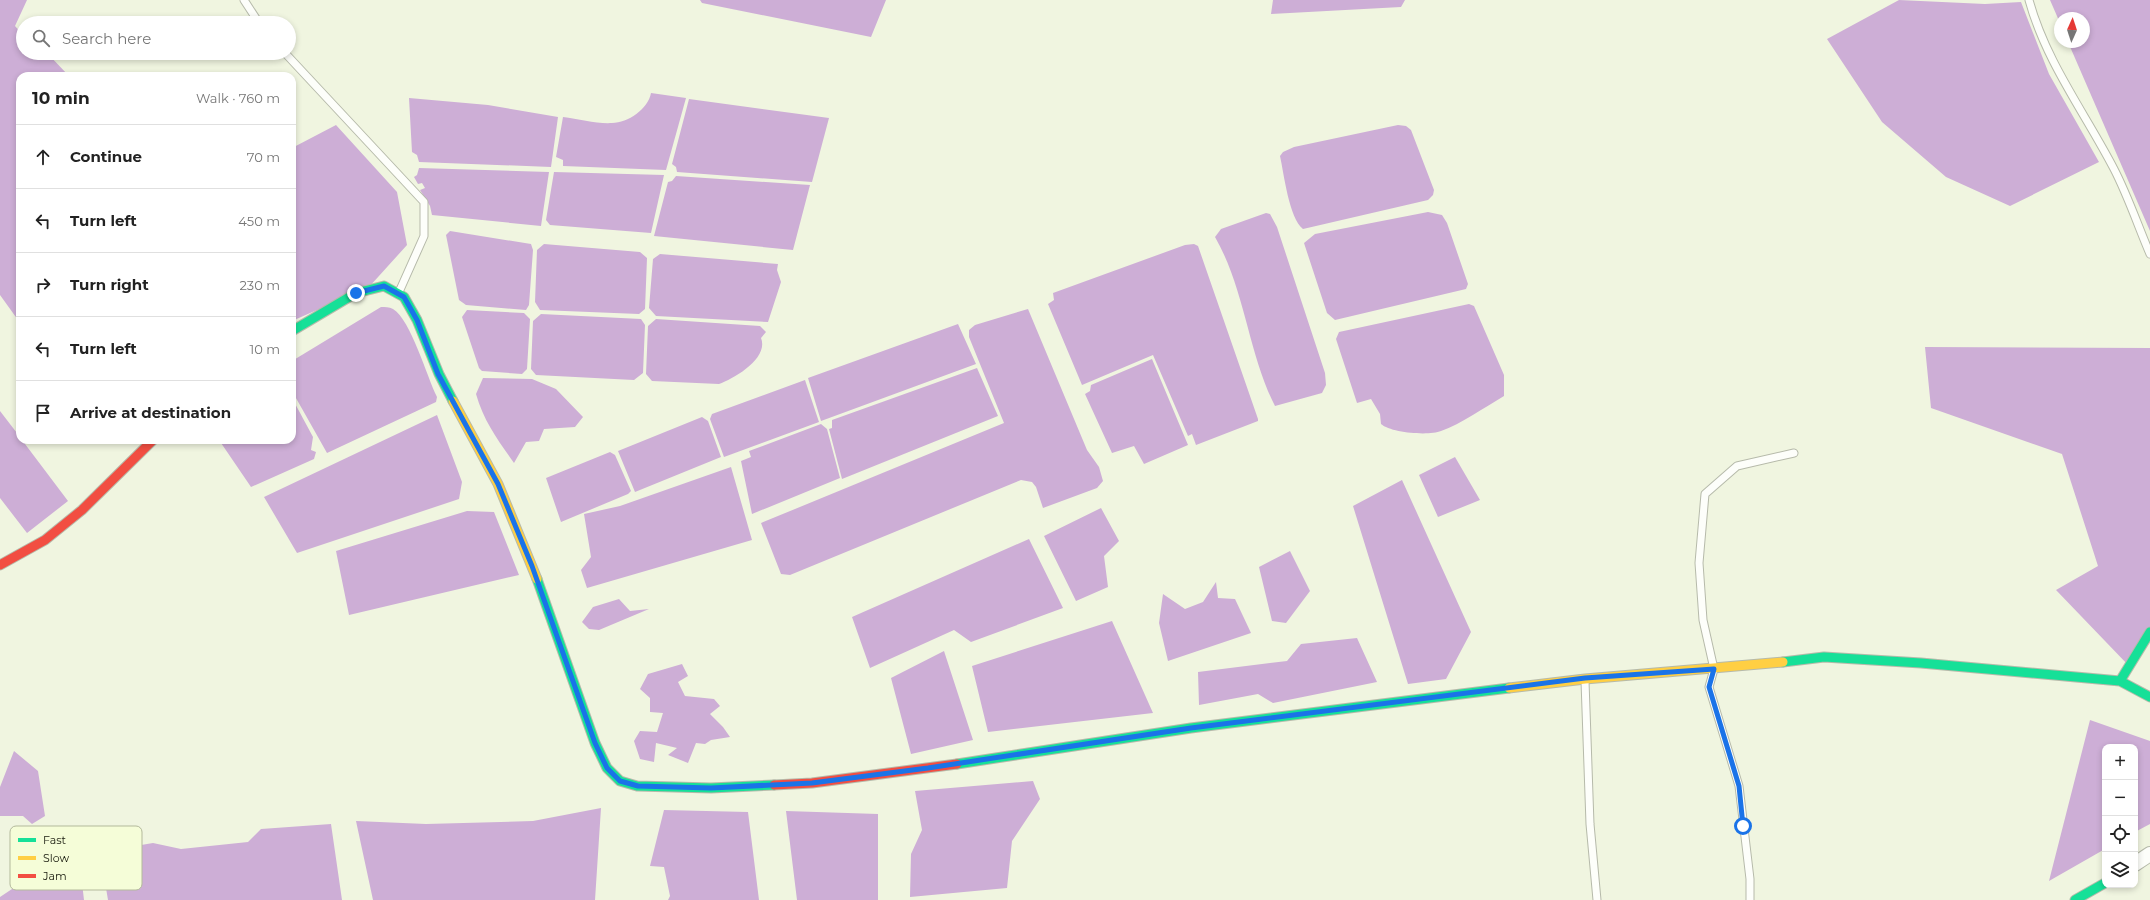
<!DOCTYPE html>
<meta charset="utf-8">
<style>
:root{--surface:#fff;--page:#f2f2f2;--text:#222;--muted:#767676;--line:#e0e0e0}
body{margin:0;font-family:Montserrat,sans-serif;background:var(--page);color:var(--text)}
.controls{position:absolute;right:12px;bottom:12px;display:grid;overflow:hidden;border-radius:8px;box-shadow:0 2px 6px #0003}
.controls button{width:36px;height:36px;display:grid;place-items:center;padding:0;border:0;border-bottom:1px solid var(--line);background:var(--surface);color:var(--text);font:20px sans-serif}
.compass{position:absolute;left:2054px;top:12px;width:36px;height:36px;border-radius:50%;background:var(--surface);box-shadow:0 2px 6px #0003;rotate:3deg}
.stop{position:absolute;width:12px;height:12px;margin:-9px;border:3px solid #1a73e8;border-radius:50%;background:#fff}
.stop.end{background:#1a73e8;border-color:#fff;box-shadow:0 1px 4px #0008}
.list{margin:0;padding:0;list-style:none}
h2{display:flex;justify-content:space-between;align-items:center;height:52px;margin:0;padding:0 16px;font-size:17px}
h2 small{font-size:13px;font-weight:400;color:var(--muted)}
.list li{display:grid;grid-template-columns:26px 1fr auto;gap:12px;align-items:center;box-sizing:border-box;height:64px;padding:0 16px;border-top:1px solid var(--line)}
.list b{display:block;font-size:15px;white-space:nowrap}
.list em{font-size:13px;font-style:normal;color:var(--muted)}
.icon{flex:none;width:22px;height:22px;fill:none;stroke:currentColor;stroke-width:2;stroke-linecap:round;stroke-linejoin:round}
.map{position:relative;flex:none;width:2150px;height:900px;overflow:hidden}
.search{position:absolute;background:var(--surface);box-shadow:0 2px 6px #0003;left:16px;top:16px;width:280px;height:44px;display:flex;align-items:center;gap:10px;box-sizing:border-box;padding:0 14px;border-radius:22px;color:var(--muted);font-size:15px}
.panel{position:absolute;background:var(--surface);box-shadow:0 2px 6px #0003;left:16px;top:72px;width:280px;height:372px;border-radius:12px}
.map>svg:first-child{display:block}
.water{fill:#cdaed6}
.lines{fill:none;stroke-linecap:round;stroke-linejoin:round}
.lane-casing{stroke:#b6baaa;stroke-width:9}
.street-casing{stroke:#b6baaa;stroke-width:16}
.fast-casing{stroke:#b6baaa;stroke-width:11}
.slow-casing{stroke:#b6baaa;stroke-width:11}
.jam-casing{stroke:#b6baaa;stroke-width:11}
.lane{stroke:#fdfefa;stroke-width:7}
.street{stroke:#fdfefa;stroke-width:14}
.fast{stroke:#16e098;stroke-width:9}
.slow{stroke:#ffcf43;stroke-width:9}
.jam{stroke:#f24e42;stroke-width:9}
.route{stroke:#1a73e8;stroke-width:5}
.key{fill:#f5fdd8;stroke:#b3b99b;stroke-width:1}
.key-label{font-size:11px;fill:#181a0d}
</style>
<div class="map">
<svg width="2150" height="900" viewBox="0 0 2150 900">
<rect width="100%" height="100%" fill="#f0f5e0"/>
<!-- water -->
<path class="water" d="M0,0h27l-12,26 8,9v18h24l22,23h-49l-2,244 -18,-25z
M700,0h186l-15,37 -169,-34z
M1273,0h132l-4,7 -130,7z
M1899,0l86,4 36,-2 28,72 50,88 -89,44 -64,-29 -64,-55 -55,-83z
M2050,0h100v231l-82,-189h16v-24h-24v5z
M651,93l35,5 -20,72 -103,-4v-6l-7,-3 7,-40c16,2 34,7 49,6 16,0 36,-14 39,-30z
M409,98l79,7 70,12 -7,50 -132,-5 -2,-7 -5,-3z
M689,99l140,19 -17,64 -135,-10 -1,-5 -4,-3z
M336,125l61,67 10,53 -38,42 -77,34v-173z
M1398,125l8,1 5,4 23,60 -1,5 -5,5 -125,29c-14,-11 -19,-55 -23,-73l3,-4 11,-5z
M419,168l130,4 -8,54 -109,-11 -2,-9 -10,-16 5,-2 -3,-5 -4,1 -4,-7 3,-2z
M554,172l110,3 -13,58 -101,-8 -4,-5z
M676,176l134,9 -17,65 -139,-14 14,-54 4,-1z
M1428,212l14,3 5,8 21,61 -2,5 -131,31 -8,-7 -23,-70 11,-9z
M1266,213l4,1 7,13 48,146 1,12 -4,8 -47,13c-27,-53 -30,-117 -60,-169l6,-8z
M450,231l81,13 2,6 -4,55 -3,5 -60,-5 -7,-5 -13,-65z
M544,244l96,8 7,6 -2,51 -6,5 -99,-4 -5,-8 2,-52z
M1194,244l4,2 60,173v2l-62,24 -4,-11 -4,2 -35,-81 -71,30 -34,-81 6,-4 -1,-7 132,-48z
M660,254l118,10 -1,6 4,12 -13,40 -112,-6 -7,-8 4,-49z
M1469,304l5,2 30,69v21c-19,11 -43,28 -63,35 -12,5 -50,2 -60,-7l-1,-10 -9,-15 -14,4 -21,-64 3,-7z
M381,307c4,0 8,0 12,2 18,11 34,68 44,88l-1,5 -109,51 -35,-62v-30z
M1028,309l59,141 12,17 4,14 -6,7 -54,20 -7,-21 -4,-5 -11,-2 -231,95 -9,-1 -20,-51 243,-100 -35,-86v-7l6,-5z
M467,310l57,3 6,6 -3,50 -5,5 -40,-3 -3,-3 -17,-51z
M541,314l100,5 4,6 -2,48 -9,7 -98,-5 -5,-6 2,-48z
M656,319l104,7 6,6 -5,6c8,20 -26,40 -42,46l-67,-3 -6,-7 2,-48z
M958,324l18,40 -155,57 -13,-43z
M1925,347l225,1v289l-20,30 -74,-77 42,-24 -36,-112 -131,-46z
M1152,359l36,86 -44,19 -10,-18 -22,7 -27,-59 5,-3 1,-6z
M977,368l21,48 -156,63 -13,-50 3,-1v-8z
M483,378l49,1 24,10 27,28 -8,10 -31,2 -5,12 -13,1 -12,21c-16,-23 -30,-41 -38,-69z
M805,380l14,42 -95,35 -14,-38 2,-5z
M292,398l21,39 -2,13 5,2 -2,7 -63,28 -32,-47h73z
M0,411l20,26v3h2l46,61 -41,32 -27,-35z
M437,415l25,67 -3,17 -162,54 -33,-56z
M702,417l6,4 13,36 -86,35 -17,-41z
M821,424l6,5 13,49 -88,36 -11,-53 10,-4 -2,-6z
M610,452l5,3 16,36 -3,3 -67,28 -15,-44z
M1455,457l25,43 -42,17 -19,-42z
M731,467l21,73 -165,48 -6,-18 10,-13 -7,-43 36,-8z
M1402,480l69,152 -25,47 -38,5 -55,-178z
M1101,508l18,33 -15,15 4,31 -32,14 -32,-65z
M467,511l27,1 25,63 -170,40 -13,-64z
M1029,539l34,69 -92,34 -17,-12 -84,38 -18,-51z
M1290,551l20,40 -24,32 -14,-2 -13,-54z
M1216,582l2,16 17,1 16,34 -83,28 -9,-38 4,-29 22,15 18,-7z
M619,599l11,12 19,-2 -50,21 -10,-1 -7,-7 11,-15z
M1112,621l41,92 -165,19 -16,-66z
M1357,638l20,44 -104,21 -15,-9 -59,11 -1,-33 89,-11 14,-17z
M944,651l29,89 -62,14 -20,-76z
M682,664l6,12 -10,6 7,14 29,3 6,7 -10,8 13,13 7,10 -19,3 -6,4 -9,-1 -8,20 -20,-8 9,-7 -21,-5 -2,19 -14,-3 -6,-18 6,-10 17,1 6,-19 -13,-1v-14l-10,-9 8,-15z
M2090,720l60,21v83l-15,8v-85h-30v102l-56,32z
M14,751l24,20 7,45 -13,8 -9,-8h-23v-29z
M1033,781l7,18 -28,42 -5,47 -97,9 1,-43 11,-24 -7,-39z
M601,808l-6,92h-222l-17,-79 70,3 107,-3z
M664,810l84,2 11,88h-91l2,-4 -6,-29 -14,-1z
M786,811l92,3v86h-81z
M331,824l11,76h-234l-8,-48 53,-9 28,6 67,-7 13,-13z
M80,866l4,34h-84v-3l15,-10z"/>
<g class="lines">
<defs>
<path id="lane" d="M244,0l15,23
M2029,0c17,62 56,113 85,169 14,27 24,57 36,85
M285,53l139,149v34l-25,56
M1585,681l5,143 7,76
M1750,900v-21l-11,-93 -30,-99 5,-18 -11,-49 -4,-57 6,-69 32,-28 57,-13"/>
<path id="street" d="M2135,864l15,-10"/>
<path id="fast" d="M292,331l64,-38 28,-7 20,11 13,23 22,54 14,27
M537,579l58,164 12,25 13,13 17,5 74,2 63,-3
M1783,662l41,-5 97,6 199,18 30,-49
M2120,681l30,16
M957,764l234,-36 318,-40
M2075,900l30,-17"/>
<path id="slow" d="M453,401l45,83 39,95
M1509,688l76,-9 198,-17"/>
<path id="jam" d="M0,565l45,-25 37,-30 71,-70
M774,785l38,-2 145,-19"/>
</defs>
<!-- lane casing -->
<use href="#lane" class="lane-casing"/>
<!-- street casing -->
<use href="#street" class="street-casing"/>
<!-- fast casing -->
<use href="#fast" class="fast-casing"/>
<!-- slow casing -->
<use href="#slow" class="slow-casing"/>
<!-- jam casing -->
<use href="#jam" class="jam-casing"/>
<!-- lane -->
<use href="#lane" class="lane"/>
<!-- street -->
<use href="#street" class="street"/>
<!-- fast -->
<use href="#fast" class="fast"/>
<!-- slow -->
<use href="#slow" class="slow"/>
<!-- jam -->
<use href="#jam" class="jam"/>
</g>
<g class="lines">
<!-- route -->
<path class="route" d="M356,293l28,-7 20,11 13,23 21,54 60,110 34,82 63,177 12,25 13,13 18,5 73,2 101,-5 116,-15 263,-40 394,-50 129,-9 -5,18 30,99 4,40"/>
</g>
<!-- legend -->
<rect x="10" y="826" width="132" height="64" rx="6" class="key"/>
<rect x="18" y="838" width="18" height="4" fill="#16e098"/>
<rect x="18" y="856" width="18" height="4" fill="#ffcf43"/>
<rect x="18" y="874" width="18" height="4" fill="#f24e42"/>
<g class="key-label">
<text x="43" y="844">Fast</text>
<text x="43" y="862">Slow</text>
<text x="43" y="880">Jam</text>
</g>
</svg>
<div class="controls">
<button>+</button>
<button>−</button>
<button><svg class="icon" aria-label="locate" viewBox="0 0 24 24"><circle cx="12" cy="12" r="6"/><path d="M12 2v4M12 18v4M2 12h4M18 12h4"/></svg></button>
<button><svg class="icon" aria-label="layers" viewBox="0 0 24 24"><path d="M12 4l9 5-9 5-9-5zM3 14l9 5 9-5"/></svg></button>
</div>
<svg class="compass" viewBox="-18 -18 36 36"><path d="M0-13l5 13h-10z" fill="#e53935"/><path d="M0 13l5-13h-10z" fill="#767676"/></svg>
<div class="stop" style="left:1743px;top:826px"></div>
<div class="stop end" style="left:356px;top:293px"></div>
<div class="search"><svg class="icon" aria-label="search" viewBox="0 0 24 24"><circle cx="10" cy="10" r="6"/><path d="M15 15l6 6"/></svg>Search here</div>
<section class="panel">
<h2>10 min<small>Walk · 760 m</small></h2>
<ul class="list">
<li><svg class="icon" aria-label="ahead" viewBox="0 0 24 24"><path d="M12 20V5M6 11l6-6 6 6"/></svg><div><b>Continue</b></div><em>70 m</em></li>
<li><svg class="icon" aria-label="left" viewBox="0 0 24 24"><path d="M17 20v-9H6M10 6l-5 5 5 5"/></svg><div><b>Turn left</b></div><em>450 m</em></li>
<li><svg class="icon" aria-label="right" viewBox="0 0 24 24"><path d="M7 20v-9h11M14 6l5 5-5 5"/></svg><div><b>Turn right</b></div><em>230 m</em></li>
<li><svg class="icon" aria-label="left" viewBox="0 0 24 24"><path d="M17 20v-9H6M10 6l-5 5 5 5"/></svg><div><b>Turn left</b></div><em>10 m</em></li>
<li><svg class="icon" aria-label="arrive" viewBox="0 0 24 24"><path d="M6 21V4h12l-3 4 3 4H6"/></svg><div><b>Arrive at destination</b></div></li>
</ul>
</section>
</div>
